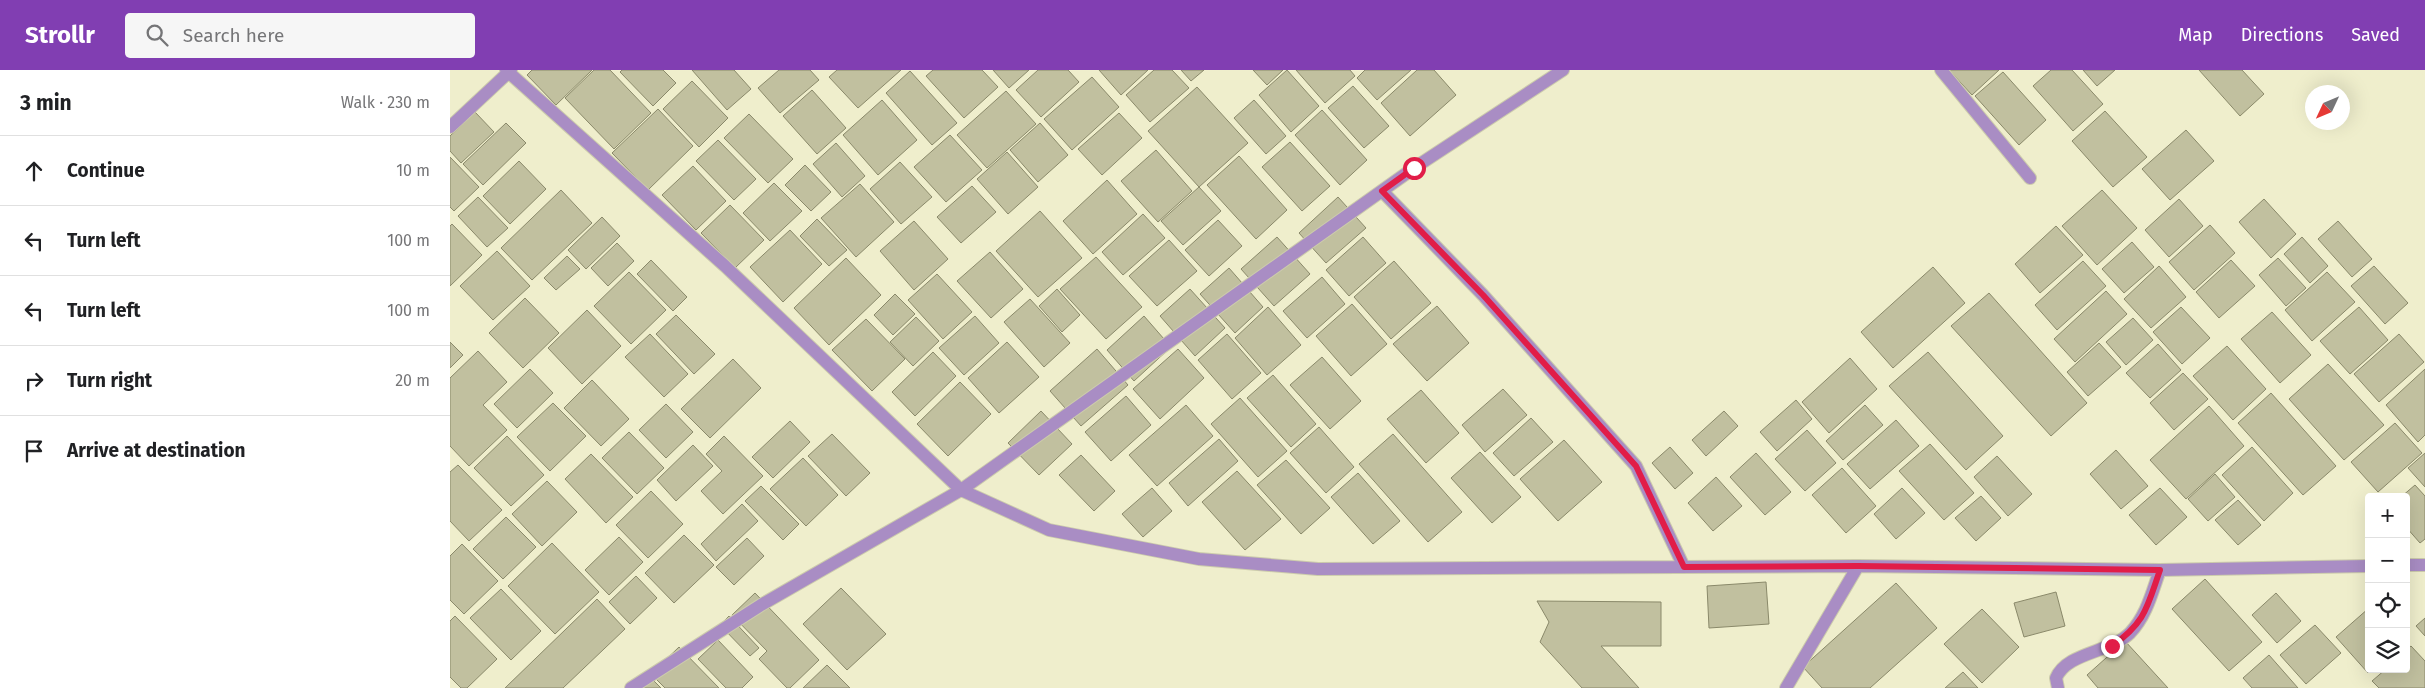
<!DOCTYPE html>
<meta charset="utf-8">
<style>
:root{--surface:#fff;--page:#f6f6f6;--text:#202124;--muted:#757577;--line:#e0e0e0;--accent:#813eb2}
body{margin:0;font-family:"Fira Sans",sans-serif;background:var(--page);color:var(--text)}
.controls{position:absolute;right:15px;bottom:15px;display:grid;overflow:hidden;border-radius:5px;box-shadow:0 5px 20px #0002}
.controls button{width:45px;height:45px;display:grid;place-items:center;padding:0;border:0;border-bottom:1px solid var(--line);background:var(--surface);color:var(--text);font:25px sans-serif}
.compass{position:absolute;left:1855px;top:15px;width:45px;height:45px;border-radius:50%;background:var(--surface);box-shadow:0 5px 20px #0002;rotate:226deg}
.stop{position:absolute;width:15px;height:15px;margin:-11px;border:4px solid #e11d48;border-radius:50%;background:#fff}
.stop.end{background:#e11d48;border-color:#fff;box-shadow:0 1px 5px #0008}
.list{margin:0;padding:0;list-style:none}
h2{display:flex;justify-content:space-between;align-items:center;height:65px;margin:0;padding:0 20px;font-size:21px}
h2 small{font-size:16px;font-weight:400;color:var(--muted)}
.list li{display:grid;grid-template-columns:32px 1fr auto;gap:15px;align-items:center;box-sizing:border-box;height:70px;padding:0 20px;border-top:1px solid var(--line)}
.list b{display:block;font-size:19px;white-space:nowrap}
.list em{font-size:16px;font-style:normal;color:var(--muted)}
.icon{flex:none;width:28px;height:28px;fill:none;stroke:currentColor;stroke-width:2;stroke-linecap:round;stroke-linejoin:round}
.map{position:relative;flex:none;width:1975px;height:618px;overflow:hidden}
header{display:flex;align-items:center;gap:30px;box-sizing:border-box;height:70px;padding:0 25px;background:var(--accent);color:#fff}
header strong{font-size:24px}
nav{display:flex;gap:28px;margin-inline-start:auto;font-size:18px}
.search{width:350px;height:45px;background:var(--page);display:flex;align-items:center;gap:12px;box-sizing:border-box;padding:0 18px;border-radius:5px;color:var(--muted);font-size:19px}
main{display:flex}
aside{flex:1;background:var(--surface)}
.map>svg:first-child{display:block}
.building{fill:#c1c09f;stroke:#8a896a}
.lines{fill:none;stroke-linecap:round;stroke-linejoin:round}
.minor-casing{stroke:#cccbac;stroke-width:14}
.minor{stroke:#a98dc4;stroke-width:12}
.route{stroke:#e11d48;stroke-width:6}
</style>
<header>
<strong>Strollr</strong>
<div class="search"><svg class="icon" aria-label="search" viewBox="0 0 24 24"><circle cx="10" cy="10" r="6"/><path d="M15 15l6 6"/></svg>Search here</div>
<nav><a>Map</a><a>Directions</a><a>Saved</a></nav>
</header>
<main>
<aside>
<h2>3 min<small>Walk · 230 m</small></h2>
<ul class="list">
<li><svg class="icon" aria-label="ahead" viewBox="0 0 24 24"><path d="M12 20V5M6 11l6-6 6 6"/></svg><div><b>Continue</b></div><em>10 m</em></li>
<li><svg class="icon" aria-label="left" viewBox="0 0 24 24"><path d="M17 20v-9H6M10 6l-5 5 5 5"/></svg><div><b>Turn left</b></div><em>100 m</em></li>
<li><svg class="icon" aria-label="left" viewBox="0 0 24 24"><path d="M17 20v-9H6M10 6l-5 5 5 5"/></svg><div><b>Turn left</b></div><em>100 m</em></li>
<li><svg class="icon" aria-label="right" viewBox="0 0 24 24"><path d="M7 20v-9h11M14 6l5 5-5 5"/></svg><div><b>Turn right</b></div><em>20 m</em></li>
<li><svg class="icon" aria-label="arrive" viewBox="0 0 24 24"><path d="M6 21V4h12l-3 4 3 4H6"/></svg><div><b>Arrive at destination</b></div></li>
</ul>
</aside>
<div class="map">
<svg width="1975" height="618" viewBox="0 0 1975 618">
<rect width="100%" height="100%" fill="#efeecc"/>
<!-- building -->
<path class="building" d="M82,0h60l-36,35 -29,-30z
M144,0h16l41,43 -37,36 -49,-51z
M172,0h41l13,13 -23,23 -33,-34z
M242,0h42l17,19 -24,21z
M329,0h31l9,10 -39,33 -22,-25z
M387,0h64l-43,38 -29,-31z
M483,0h49l16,17 -34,31 -38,-42z
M543,0h36l-20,18z
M588,0h30l11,12 -38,35 -25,-27z
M649,0h49l-27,25z
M704,0h18l17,18 -39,34 -24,-27z
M731,0h23l-13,11z
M803,0h30l-16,15z
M837,0l32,36 -28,26 -32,-37z
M846,0h54l5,6 -30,27z
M915,0h46l-34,30 -20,-22z
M967,0h17l22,25 -46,41 -29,-33z
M1499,0h50l-27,25z
M1601,0h21l31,34 -30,27 -40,-45z
M1633,0h32l-18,16z
M1749,0h43l22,24 -24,22z
M460,1l47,52 -25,22 -46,-52z
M1553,2l43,48 -27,25 -44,-49z
M642,7l27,30 -47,43 -28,-31z
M242,11l36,37 -29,29 -36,-38z
M903,16l36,40 -25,22 -36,-40z
M747,17l51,56 -49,44 -51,-56z
M362,20l34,38 -29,26 -34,-38z
M556,21l30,33 -49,44 -30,-33z
M432,30l35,40 -39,35 -35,-40z
M804,30l32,36 -20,18 -32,-36z
M208,39l35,37 -45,44 -36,-37z
M872,40l45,50 -27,25 -45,-50z
M1655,41l42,46 -34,30 -41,-46z
M25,42l19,20 -33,31 -11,-12v-15z
M669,43l23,25 -40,37 -24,-26z
M299,44l44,45 -25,24 -44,-45z
M56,53l20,20 -43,42 -20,-21z
M590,53l28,32 -30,27 -28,-32z
M1736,60l28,31 -44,39 -28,-31z
M500,65l32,35 -36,32 -32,-35z
M268,70l38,39 -22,21 -38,-39z
M840,72l40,44 -28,25 -40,-44z
M386,73l29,33 -23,21 -29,-33z
M706,80l36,41 -34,31 -37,-41z
M557,82l31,35 -30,27 -31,-35z
M789,86l48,54 -31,29 -49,-54z
M0,87l29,30 -25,24 -4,-4z
M69,91l27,28 -36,35 -27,-28z
M450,92l32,35 -31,27 -31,-35z
M355,95l26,27 -20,19 -26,-26z
M243,96l33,35 -30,29 -34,-35z
M657,110l30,34 -44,40 -30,-33z
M324,113l28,28 -32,30 -27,-28z
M410,114l34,38 -38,35 -35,-39z
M522,116l24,26 -35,31 -24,-26z
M749,117l22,24 -38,34 -22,-24z
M111,120l31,33 -60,57 -31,-32z
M1652,120l35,38 -40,37 -35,-39z
M28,127l30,31 -21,19 -29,-31z
M888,127l28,31 -40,35 -27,-30z
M1729,129l24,27 -34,31 -24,-27z
M1814,129l32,35 -25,24 -32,-36z
M280,135l34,35 -29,28 -34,-35z
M590,141l42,47 -44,39 -42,-46z
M693,144l22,24 -42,37 -21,-23z
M152,147l18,19 -34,33 -18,-19z
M367,149l30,31 -18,16 -29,-30z
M768,150l24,26 -33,30 -24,-26z
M464,151l34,38 -34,31 -34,-39z
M1888,151l34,38 -20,18 -34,-38z
M2,154l30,31 -32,31v-60z
M1760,155l25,28 -41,37 -25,-28z
M1606,156l27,29 -43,38 -25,-29z
M340,160l32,34 -39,38 -33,-35z
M827,167l33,37 -36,32 -33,-37z
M913,167l23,26 -37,33 -23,-26z
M1852,167l26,29 -18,17 -26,-29z
M719,170l28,31 -40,35 -28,-30z
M1682,172l22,25 -30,26 -22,-24z
M167,173l17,18 -26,25 -17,-18z
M47,181l33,35 -37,34 -33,-34z
M540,182l33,37 -32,29 -34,-37z
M117,186l13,13 -24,21 -12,-12z
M646,187l46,50 -36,32 -46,-50z
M396,188l35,37 -52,50 -35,-37z
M1828,188l28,30 -20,18 -27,-31z
M201,190l36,37 -14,14 -36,-37z
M1781,190l24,26 -36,32 -23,-26z
M944,191l37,42 -40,36 -37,-42z
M1633,191l23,25 -49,44 -22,-25z
M1709,196l27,31 -35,31 -27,-29z
M1924,196l34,37 -23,21 -34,-38z
M1483,197l32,36 -72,65 -32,-36z
M779,198l34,39 -28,26 -35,-39z
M179,202l37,38 -35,34 -37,-38z
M1877,202l28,30 -43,39 -27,-31z
M487,204l35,38 -29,27 -35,-39z
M872,207l23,27 -38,34 -24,-27z
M607,219l23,26 -18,17 -23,-26z
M740,219l35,39 -30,28 -35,-40z
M1656,221l21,23 -52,48 -21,-23z
M1539,223l98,110 -36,33 -100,-110z
M445,224l20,20 -22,21 -19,-20z
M75,228l34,35 -36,35 -34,-35z
M580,229l40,44 -26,24 -40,-45z
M902,234l35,40 -36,32 -35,-40z
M987,236l32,37 -42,38 -34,-37z
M818,237l33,38 -34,30 -32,-37z
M1731,237l29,31 -28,26 -29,-32z
M1909,237l29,33 -38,34 -30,-33z
M137,240l34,36 -39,38 -34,-36z
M1822,242l39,43 -31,28 -39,-44z
M226,245l39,39 -21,20 -38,-40z
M525,246l24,27 -35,32 -25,-27z
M694,246l27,31 -37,34 -27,-31z
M466,247l23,24 -26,25 -23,-24z
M1683,248l20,22 -27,25 -20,-23z
M416,249l39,40 -33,32 -40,-41z
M200,264l38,40 -24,23 -39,-40z
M777,264l34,39 -29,26 -34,-39z
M1949,264l25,28 -45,40 -25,-28z
M0,272l13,13 -13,13z
M557,272l32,35 -40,36 -31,-35z
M1649,273l22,24 -33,29 -21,-24z
M1708,274l23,26 -31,28 -24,-25z
M1777,276l39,43 -33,31 -40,-44z
M647,279l31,36 -47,41 -31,-35z
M728,279l26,29 -44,41 -27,-30z
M28,281l29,31 -24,23 24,25 -38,36 -19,-20v-68z
M483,282l23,24 -41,40 -23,-24z
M1478,282l75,84 -37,34 -77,-84z
M872,287l39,44 -31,28 -40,-44z
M1400,288l27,31 -48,44 -27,-31z
M283,289l28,29 -51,50 -29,-29z
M1878,294l56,61 -40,35 -55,-61z
M80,299l23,24 -36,35 -23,-24z
M1975,299v66l-7,7 -32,-37z
M1733,303l25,26 -34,31 -24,-27z
M823,305l43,49 -25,23 -44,-49z
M142,310l37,39 -28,27 -37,-38z
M510,312l31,32 -43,42 -31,-32z
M1053,319l24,26 -42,37 -23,-27z
M971,320l38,43 -33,30 -39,-44z
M1821,323l65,73 -33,29 -65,-72z
M676,326l25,29 -40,36 -26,-29z
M790,328l47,53 -29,26 -47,-53z
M1346,330l16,19 -35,32 -17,-19z
M103,333l33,33 -36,35 -33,-34z
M216,334l27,28 -27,26 -27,-28z
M736,335l27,31 -56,50 -28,-31z
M1415,335l18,20 -40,35 -17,-19z
M1759,336l35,40 -58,53 -36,-39z
M591,341l31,33 -33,31 -31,-32z
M1274,341l14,15 -32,30 -14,-16z
M1081,348l22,24 -39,34 -21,-23z
M1446,350l23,26 -49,43 -23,-25z
M340,351l20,21 -37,36 -21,-21z
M1945,353l27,30 -44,39 -27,-30z
M869,357l35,40 -28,26 -36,-40z
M1357,360l29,33 -31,28 -30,-32z
M179,362l35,36 -27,26 -35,-36z
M382,364l38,39 -24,23 -38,-40z
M943,364l69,78 -34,30 -69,-78z
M57,366l37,39 -33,31 -37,-38z
M274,366l39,40 -40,38 -22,-23 21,-20 -16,-17z
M769,369l19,22 -50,45 -19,-23z
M1114,370l38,42 -44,39 -38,-42z
M1480,374l44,49 -30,27 -45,-49z
M243,375l20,21 -37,35 -19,-21z
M1220,377l23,26 -18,16 -23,-26z
M1802,377l41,46 -29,28 -42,-46z
M1666,380l32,36 -27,23 -31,-35z
M1030,382l41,45 -29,26 -41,-45z
M1306,383l35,39 -26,23 -35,-38z
M1975,383v34l-17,-19z
M141,384l42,43 -27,26 -41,-44z
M631,385l34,36 -21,20 -35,-36z
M1547,386l35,38 -24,22 -34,-39z
M353,388l35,37 -32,31 -36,-37z
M836,390l44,48 -29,26 -44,-49z
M8,395l44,45 -33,31 -19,-20v-49z
M1392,398l34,38 -30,27 -34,-38z
M787,401l44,48 -36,31 -43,-48z
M908,403l42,48 -27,23 -42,-47z
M1765,404l20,23 -27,24 -20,-22z
M1266,407l26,29 -29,25 -25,-28z
M97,411l30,31 -35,34 -30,-32z
M1965,415l10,11v43l-5,4 -14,-16v-30h-5z
M311,416l38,38 -16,16 -38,-39z
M702,418l20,23 -29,26 -21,-23z
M1452,418l23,25 -29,26 -22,-25z
M1710,418l27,29 -31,28 -27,-30z
M201,421l32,33 -35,34 -32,-33z
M1531,426l20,22 -25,23 -21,-23z
M1788,430l23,25 -23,20 -23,-25z
M292,434l16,17 -42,40 -15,-17z
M56,447l30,30 -33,32 -30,-30z
M234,465l30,30 -40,38 -29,-30z
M169,467l24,25 -34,33 -24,-25z
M297,468l17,18 -30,29 -18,-18z
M102,473l47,49 -44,42 -47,-48z
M12,474l36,37 -34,33 -14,-14v-44z
M186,506l21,22 -27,26 -21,-22z
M1755,509l57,63 -33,29 -57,-62z
M1316,512l3,42 -60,4 -2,-42z
M1446,513l41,45 -67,60h-48l-19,-21z
M391,518l45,46 -39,36 -44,-46z
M51,519l40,42 -30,29 -41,-42z
M1606,522l9,34 -41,11 -10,-34z
M305,523l64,67 -29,28h-3l-28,-29 8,-8 -35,-36z
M1826,523l25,28 -24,22 -25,-28z
M147,529l28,30 -62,59h-58z
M1087,531l124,1v44h-60l38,42h-57l-42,-46 9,-20z
M1919,538v61h3l-4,4 -32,-36z
M1532,539l37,38 -37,36 -38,-39z
M5,546l42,43 -30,29h-6l-11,-11v-56z
M279,546l30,32 -9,8 -30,-31z
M1975,548v18l-9,-10z
M1865,555l26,28 -35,31 -26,-29z
M268,570l35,37 -11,11h-16l-28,-29z
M1675,571l43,47h-70l-11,-13z
M1961,576l14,15v27h-46l-7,-7 14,-12h20v-19z
M229,577l40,41h-54l-14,-14z
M1819,585l29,33h-46l-9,-10z
M377,595l23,23h-47z
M1513,602l15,16h-33z
M197,604l14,14h-29z"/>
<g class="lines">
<defs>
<path id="minor" d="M56,0l219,196 236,224 88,40 150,29 119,10 540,-3 302,4 209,-4
M1491,0l89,108
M0,57l61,-57
M932,121l101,104 153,171 48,101
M1956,495h19
M181,618l130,-83 200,-115 453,-322 149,-98
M1336,618l72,-122
M1608,618l-2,-10c11,-26 54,-25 74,-45 17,-18 22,-41 30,-63"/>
</defs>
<!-- minor casing -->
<use href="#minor" class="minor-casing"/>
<!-- minor -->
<use href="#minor" class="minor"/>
</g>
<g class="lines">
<!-- route -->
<path class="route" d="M964,98l-32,23 101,104 153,171 48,101 174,-1 302,4c-13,37 -14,52 -48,76"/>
</g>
</svg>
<div class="controls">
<button>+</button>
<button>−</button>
<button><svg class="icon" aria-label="locate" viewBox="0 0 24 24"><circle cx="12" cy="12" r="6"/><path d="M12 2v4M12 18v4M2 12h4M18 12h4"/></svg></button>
<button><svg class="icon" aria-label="layers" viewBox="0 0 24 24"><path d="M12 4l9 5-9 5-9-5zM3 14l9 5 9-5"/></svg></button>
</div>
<svg class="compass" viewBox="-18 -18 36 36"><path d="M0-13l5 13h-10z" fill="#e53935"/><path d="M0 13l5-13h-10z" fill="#757577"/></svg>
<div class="stop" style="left:964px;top:98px"></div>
<div class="stop end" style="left:1662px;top:576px"></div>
</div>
</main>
